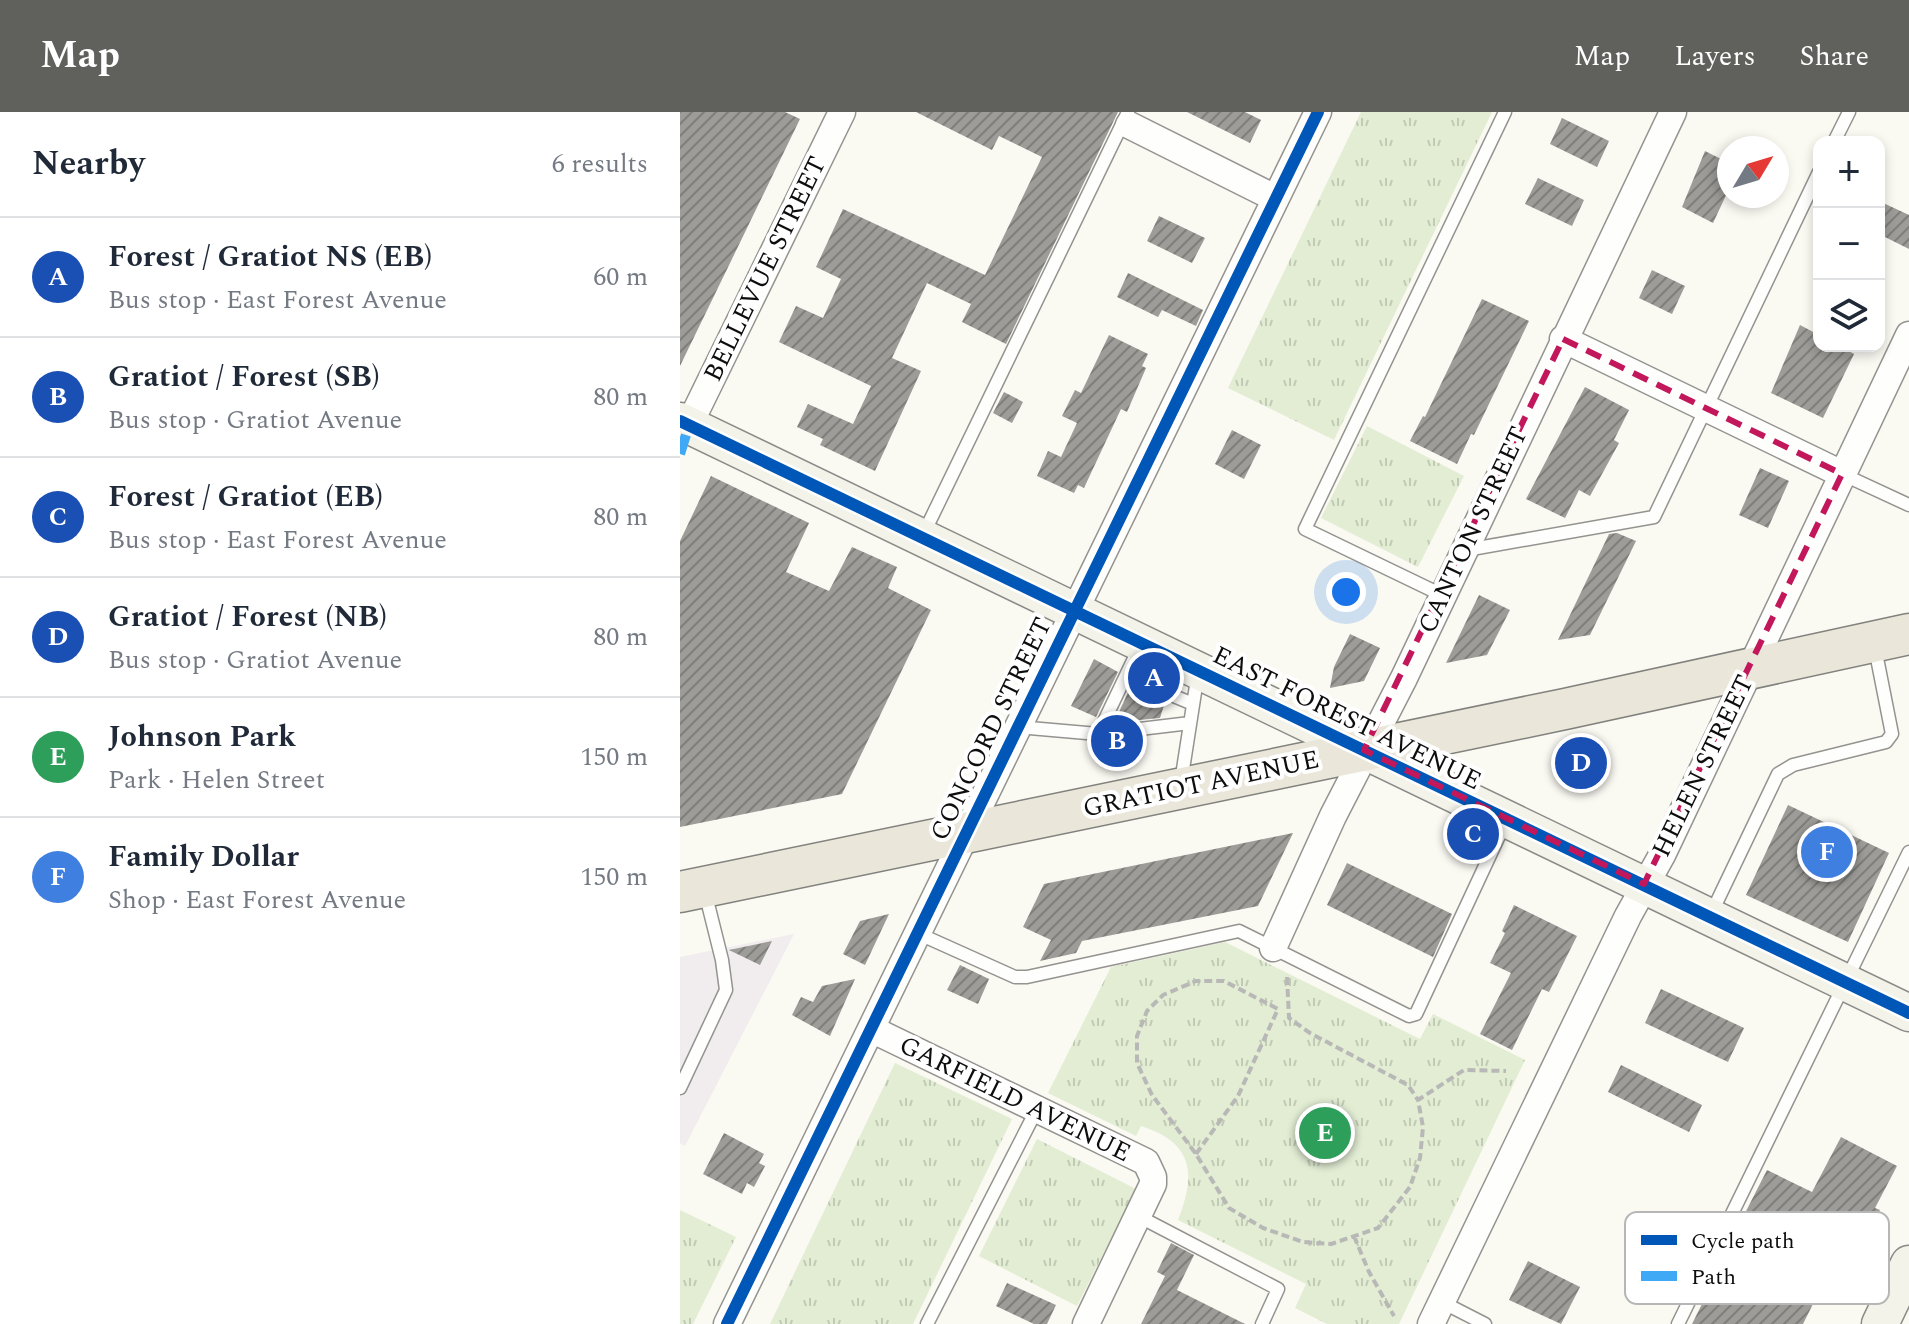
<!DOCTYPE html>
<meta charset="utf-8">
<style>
:root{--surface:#fff;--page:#f2f2f3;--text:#1f2937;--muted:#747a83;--line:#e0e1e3;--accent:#60605d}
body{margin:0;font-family:Spectral,serif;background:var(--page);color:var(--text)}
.controls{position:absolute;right:24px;top:24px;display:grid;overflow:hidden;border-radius:16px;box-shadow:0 4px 12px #0003}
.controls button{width:72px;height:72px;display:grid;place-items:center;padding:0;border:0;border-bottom:2px solid var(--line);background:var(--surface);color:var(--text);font:40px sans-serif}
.compass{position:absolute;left:1037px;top:24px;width:72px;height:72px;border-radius:50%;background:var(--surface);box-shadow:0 4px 12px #0003;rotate:52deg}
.you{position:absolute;left:666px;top:480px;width:28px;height:28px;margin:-20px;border:6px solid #fff;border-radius:50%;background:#1a73e8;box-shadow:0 0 0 12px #1a73e833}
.badge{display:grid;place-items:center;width:52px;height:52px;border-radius:50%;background:var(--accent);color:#fff;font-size:26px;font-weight:700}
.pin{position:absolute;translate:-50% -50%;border:4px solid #fff;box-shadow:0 2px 8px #0006}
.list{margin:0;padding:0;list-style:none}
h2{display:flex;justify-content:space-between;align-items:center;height:104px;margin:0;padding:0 32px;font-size:34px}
h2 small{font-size:26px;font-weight:400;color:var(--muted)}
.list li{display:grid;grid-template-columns:52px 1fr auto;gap:24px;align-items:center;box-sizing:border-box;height:120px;padding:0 32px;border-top:2px solid var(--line)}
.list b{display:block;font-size:30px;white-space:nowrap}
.list p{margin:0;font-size:26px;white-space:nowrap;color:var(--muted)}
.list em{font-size:26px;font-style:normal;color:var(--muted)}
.icon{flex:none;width:44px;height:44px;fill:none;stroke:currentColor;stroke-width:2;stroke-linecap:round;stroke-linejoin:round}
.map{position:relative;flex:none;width:1229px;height:1212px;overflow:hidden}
header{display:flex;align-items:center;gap:48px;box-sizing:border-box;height:112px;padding:0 40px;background:var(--accent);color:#fff}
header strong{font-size:38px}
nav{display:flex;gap:44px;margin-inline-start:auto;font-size:28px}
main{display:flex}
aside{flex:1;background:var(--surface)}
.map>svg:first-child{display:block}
.industrial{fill:#f1ecee}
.grass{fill:url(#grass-tufts)}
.building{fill:url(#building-hatch)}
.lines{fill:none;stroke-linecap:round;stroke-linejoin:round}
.lane-casing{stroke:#949390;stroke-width:15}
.street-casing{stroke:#949390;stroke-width:29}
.secondary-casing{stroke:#8a8a87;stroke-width:39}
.primary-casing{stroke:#81817d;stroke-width:43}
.path{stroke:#b8b8b6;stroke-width:4;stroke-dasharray:8 4;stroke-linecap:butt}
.lane{stroke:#fefefd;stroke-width:12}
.street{stroke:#fefefd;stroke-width:26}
.secondary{stroke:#f3f3ea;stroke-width:36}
.primary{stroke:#eae7da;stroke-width:40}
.quiet{stroke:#3fa9f5;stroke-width:10;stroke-dasharray:20 10;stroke-linecap:butt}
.cycleway-casing{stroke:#fff;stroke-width:17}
.cycleway{stroke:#0057b8;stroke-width:12}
.marked{fill:none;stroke:#c2185b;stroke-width:6;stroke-dasharray:16 10;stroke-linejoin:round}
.labels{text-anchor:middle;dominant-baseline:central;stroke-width:8;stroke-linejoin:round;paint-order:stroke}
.street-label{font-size:26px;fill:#0d0d0d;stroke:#fff}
.key{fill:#fff;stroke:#b6b6b6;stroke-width:2}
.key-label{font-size:22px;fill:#0d0d0d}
</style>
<header>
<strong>Map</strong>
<nav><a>Map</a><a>Layers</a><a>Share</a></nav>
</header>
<main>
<aside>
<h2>Nearby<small>6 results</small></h2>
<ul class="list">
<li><span class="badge" style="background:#1a4fb4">A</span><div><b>Forest / Gratiot NS (EB)</b><p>Bus stop · East Forest Avenue</p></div><em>60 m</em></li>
<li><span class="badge" style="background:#1a4fb4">B</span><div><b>Gratiot / Forest (SB)</b><p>Bus stop · Gratiot Avenue</p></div><em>80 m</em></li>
<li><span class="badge" style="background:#1a4fb4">C</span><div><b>Forest / Gratiot (EB)</b><p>Bus stop · East Forest Avenue</p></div><em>80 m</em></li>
<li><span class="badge" style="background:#1a4fb4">D</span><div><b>Gratiot / Forest (NB)</b><p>Bus stop · Gratiot Avenue</p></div><em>80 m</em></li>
<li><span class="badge" style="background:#2e9e5b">E</span><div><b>Johnson Park</b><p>Park · Helen Street</p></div><em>150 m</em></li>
<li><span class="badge" style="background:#3f7fe0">F</span><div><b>Family Dollar</b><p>Shop · East Forest Avenue</p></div><em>150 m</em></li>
</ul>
</aside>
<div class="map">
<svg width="1229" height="1212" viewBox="0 0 1229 1212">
<defs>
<pattern id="grass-tufts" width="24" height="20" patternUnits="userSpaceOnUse" patternTransform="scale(2)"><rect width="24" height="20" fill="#e2edd4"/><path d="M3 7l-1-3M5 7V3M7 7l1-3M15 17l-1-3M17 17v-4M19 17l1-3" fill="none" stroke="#c1cab5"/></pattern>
<pattern id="building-hatch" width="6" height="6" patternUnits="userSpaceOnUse" patternTransform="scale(2)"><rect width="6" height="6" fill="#9d9c98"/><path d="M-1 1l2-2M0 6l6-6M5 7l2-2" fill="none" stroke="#7e7e7a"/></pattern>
</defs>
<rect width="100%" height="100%" fill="#faf9f2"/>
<!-- industrial -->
<path class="industrial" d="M114,822l-109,212 -5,-3v-186z"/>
<!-- grass -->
<path class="grass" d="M681,0h131l-158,328 -106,-52z
M687,314l97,50 -46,91 -97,-49z
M545,830l195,97 13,-25 92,46 -126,264h-72l-32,-16 11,-24 -128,-64c18,-46 16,-77 -37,-94l-5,10 -88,-43 63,-126z
M215,951l117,56 -99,205h-143z
M357,1027l99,50 -59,117 -98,-50z
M0,1098l56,27 -43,87h-13z"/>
<!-- building -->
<path class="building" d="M0,0h105l15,7 -120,247z
M236,0h202l-112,232 -44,-22 9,-18 -44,-21 -35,75 29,13 -46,100 -55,-26 3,-6 -26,-12 11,-23 45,20 18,-38 -92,-44 17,-36 27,12 18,-39 -25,-12 27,-58 142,66 57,-118 -43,-21 -7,14z
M507,0h58l16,8 -11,23z
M882,6l47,23 -12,26 -47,-23z
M1025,39l24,12v26l-16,34 -31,-16z
M858,66l46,22 -12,26 -47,-22z
M1199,89l30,14v34l-30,-15z
M479,104l46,22 -13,25 -45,-22z
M972,158l33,16 -13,28 -33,-16z
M448,161l75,37 -7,16 -34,-16 -4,7 -41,-20z
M802,187l47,22 -55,114 -3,-1 -14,30 -47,-23 13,-25 2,1z
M1120,213l19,10v11h21l14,8 -31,64 -52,-25z
M429,223l39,19 -6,12 4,2 -19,44 -6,-3 -37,79 -6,-3 -4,8 -37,-17 11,-25 13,6 16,-34 -15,-7 13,-26 6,3z
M905,275l44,23 -15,30 5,3 -29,53 -11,-6 -14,28 -39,-19z
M324,280l19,10 -11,21 -19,-10z
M552,318l29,15 -17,34 -29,-15z
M1080,356l29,13 -21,47 -29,-13z
M31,364l98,47 -23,49 43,19 23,-44 45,20 -9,21 43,22 -89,184 -162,33v-286z
M937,421l19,8 -46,94 -32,5 51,-106z
M799,483l31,15 -23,45 -41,8z
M670,522l30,14 -16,33 -34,7 4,-21z
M414,547l24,13 -22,45 -25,-11z
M450,576l35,14 -5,16 -21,2 -20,-8z
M1108,693l101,48 -41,89 -102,-47z
M613,721l-35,73 -176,35 -6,12 -36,8 11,-21 -28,-13 21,-43z
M667,751l105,51 -19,43 -106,-52z
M834,793l63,31 -28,56 -7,-3 -30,61 -32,-16 31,-61 -21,-10 15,-30 -3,-2z
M209,802l-24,51 -22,-11 17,-33z
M92,829l-12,24 -31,-15z
M280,853l29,14 -11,25 -31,-14z
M175,867l-25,57 -38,-21 9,-18 12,5 9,-16z
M981,877l83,39 -16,34 -83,-39z
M941,953l81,40 -13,27 -81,-40z
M44,1021l40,21 -5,9 6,3 -11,21 -7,-4 -5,11 -39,-20z
M1161,1025l56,29 -22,42 5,2 -11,22 -8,-3 -32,63 -8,-4 -18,36h-111l25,-50 40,20 26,-52 -42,-21 26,-51 45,22z
M491,1131l23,12 -17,35 68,34h-104l24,-48 -8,-4z
M848,1149l52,26 -19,37 -52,-24z
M327,1171l49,22 -9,19h-13l-38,-18z"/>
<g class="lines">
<defs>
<path id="lane" d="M1154,30l15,-30
M1162,362l67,31
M243,423l205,-423
M786,438l188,-33 165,-345
M762,483l-137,-66 200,-417
M446,564l67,28
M338,615l80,7 42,-88
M418,622l92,-11
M501,670l17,-109
M1031,802l67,-140 15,-9 93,-23 6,-8 -17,-86
M237,821l98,44h12l212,-46 170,85 7,-2 89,-191
M0,976l46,-98 -4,-30 -17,-68
M458,1104l140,73 -16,35
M762,1190l43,22
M247,1212l110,-215
M998,1212l231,-472"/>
<path id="street" d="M449,13l146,73
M883,227l279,135
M9,313l153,-313
M593,836l60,-132 71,-138 269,-566
M191,917l275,133 7,15v7l-67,140
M47,1212l591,-1212
M751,1212l197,-408 34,-61 247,-520"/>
<path id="secondary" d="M0,309l1229,592
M1200,1212l29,-60"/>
<path id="primary" d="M0,780l885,-183 344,-75"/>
</defs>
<!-- lane casing -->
<use href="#lane" class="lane-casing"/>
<!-- street casing -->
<use href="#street" class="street-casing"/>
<!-- secondary casing -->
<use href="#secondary" class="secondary-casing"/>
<!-- primary casing -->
<use href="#primary" class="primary-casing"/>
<!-- path -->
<path class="path" d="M607,865l2,41 21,15 98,52 10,15
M516,1042l42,-58 40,-87 -54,-28h-28l-33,14 -16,16 -10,25v27l15,32 44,59 33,54 34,20 40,14 28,2 47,-16 32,-41 10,-29 3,-31 -5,-27 46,-30 42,1
M674,1124l15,36 25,44"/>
<!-- lane -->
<use href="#lane" class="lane"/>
<!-- street -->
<use href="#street" class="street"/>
<!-- secondary -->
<use href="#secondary" class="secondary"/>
<!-- primary -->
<use href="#primary" class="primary"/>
<!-- quiet -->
<path class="quiet" d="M0,342l9,-29"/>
<defs>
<path id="cycleway" d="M0,309l1229,592
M47,1212l591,-1212"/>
</defs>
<!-- cycleway casing -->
<use href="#cycleway" class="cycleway-casing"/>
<!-- cycleway -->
<use href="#cycleway" class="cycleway"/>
</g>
<!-- marked area -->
<path class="marked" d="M883,227l279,135 -198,410 -280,-134z"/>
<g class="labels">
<!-- street labels -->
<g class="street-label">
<text transform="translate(85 157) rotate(-64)">BELLEVUE STREET</text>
<text transform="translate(793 418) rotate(-65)">CANTON STREET</text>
<text transform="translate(667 606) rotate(26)">EAST FOREST AVENUE</text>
<text transform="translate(311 617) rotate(-64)">CONCORD STREET</text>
<text transform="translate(1023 654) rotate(-64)">HELEN STREET</text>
<text transform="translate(521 672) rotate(-12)">GRATIOT AVENUE</text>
<text transform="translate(335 987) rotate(26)">GARFIELD AVENUE</text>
</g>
</g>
<!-- legend -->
<rect x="945" y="1100" width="264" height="92" rx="12" class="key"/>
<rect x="961" y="1123" width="36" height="10" fill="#0057b8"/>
<rect x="961" y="1159" width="36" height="10" fill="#3fa9f5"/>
<g class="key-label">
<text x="1011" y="1136">Cycle path</text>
<text x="1011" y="1172">Path</text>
</g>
</svg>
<div class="controls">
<button>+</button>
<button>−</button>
<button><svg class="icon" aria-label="layers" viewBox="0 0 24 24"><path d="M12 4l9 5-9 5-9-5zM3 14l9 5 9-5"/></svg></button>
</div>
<svg class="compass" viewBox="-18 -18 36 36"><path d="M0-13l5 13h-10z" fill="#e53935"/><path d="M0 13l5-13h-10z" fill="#747a83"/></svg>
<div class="you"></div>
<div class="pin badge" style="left:474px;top:566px;background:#1a4fb4">A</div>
<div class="pin badge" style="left:437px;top:629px;background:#1a4fb4">B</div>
<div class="pin badge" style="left:793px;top:722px;background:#1a4fb4">C</div>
<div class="pin badge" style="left:901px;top:651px;background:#1a4fb4">D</div>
<div class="pin badge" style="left:645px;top:1021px;background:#2e9e5b">E</div>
<div class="pin badge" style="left:1147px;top:740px;background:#3f7fe0">F</div>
</div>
</main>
